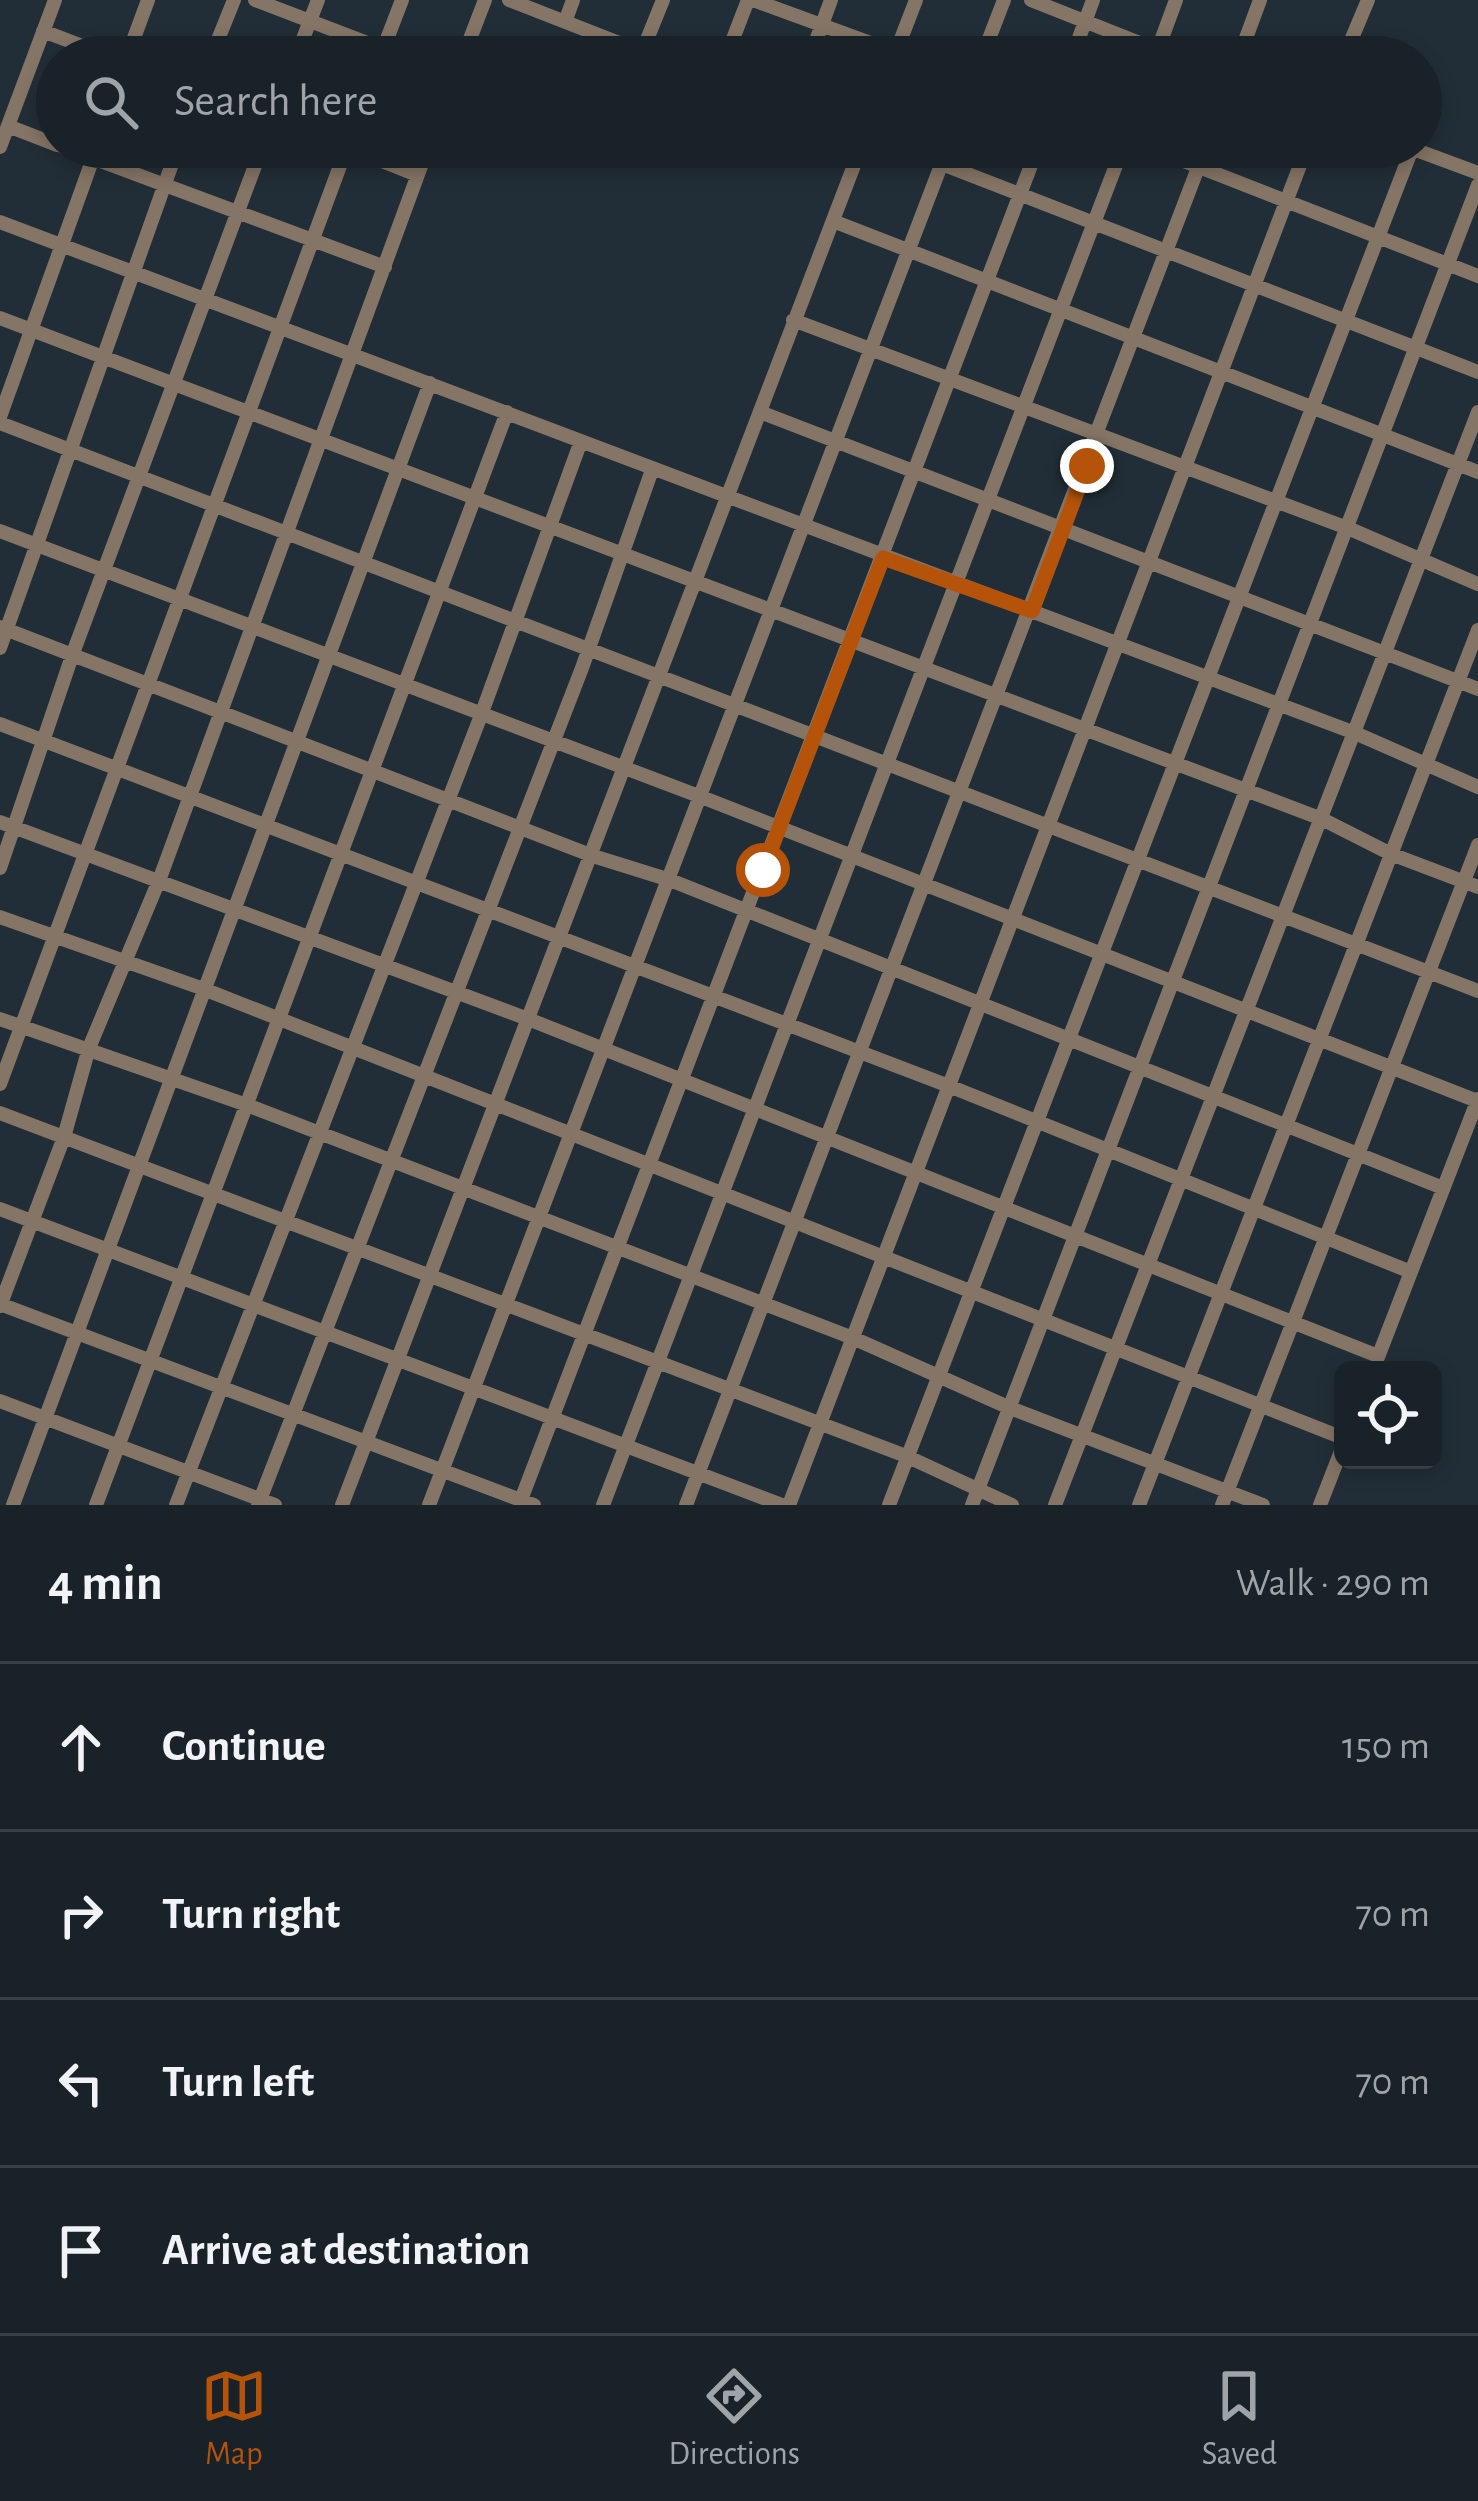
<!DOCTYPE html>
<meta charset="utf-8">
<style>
:root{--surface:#1a2229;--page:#272f35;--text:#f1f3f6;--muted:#9fa4a8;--line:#383f46;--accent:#b45309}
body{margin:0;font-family:"Alegreya Sans",sans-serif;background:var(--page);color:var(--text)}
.controls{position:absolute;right:36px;bottom:36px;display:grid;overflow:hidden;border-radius:18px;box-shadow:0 6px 18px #0003}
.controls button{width:108px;height:108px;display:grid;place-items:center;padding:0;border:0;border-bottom:3px solid var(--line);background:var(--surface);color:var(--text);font:60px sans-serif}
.stop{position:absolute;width:36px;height:36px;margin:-27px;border:9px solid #b45309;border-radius:50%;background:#fff}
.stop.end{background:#b45309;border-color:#fff;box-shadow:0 3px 12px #0008}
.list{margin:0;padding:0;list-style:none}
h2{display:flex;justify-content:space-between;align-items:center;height:156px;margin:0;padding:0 48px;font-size:51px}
h2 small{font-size:39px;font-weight:400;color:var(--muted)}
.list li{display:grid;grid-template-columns:78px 1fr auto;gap:36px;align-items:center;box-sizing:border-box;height:168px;padding:0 48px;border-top:3px solid var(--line)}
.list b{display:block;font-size:45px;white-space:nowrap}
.list em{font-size:39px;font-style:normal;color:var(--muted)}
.icon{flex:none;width:66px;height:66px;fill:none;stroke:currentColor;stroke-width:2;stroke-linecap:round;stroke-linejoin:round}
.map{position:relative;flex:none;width:1478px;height:1505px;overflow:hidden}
.search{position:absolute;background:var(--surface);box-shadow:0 6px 18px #0003;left:36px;right:36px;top:36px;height:132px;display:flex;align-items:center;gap:30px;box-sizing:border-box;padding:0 42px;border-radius:66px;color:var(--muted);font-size:45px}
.sheet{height:828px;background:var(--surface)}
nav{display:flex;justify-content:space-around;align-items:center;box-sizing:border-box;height:168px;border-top:3px solid var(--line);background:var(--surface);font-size:33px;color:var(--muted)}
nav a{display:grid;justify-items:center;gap:6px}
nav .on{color:var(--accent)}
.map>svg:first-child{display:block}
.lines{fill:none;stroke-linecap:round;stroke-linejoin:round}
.street{stroke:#857566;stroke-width:14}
.route{stroke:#b45309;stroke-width:15}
</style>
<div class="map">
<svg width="1478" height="1505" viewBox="0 0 1478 1505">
<rect width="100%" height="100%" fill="#222e37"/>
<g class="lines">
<!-- street -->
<path class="street" d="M255,0l149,57
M509,0l146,57
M753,0l156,57
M1031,0l144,57
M565,22l8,-22
M43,31l68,26
M382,52l20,-52
M642,52l21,-52
M127,57l21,-57
M211,57l23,-57
M296,57l22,-57
M463,57l22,-57
M726,57l22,-57
M810,57l21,-57
M894,57l22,-57
M982,57l22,-57
M1072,57l21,-57
M1155,57l21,-57
M1239,57l21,-57
M1344,57l24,-57
M8,126l49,19
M0,147l55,-147
M63,147l322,120
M347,147l70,28
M898,147l580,225
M1148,147l330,129
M1408,147l70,26
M833,221l645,251
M0,222l1355,511 123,54
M0,318l1322,501 69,35 87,33
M793,320l557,209 128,55
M760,412l718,277
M0,417l97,-270
M0,423l1478,568
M0,531l704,267 773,303
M0,627l593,229 77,24 773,308
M0,648l178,-501
M0,724l949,362 462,186
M0,822l528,197 850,337
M0,868l73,-215 189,-506
M0,917l201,71 1142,450
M0,1019l244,85 609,234 157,70 253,97
M0,1084l347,-937
M0,1113l906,343 106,49
M0,1209l782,296
M0,1304l534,201
M0,1306l64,-169 25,-89 71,-170 268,-731
M1373,1370l105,-271
M0,1401l275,104
M13,1505l417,-1122
M96,1505l411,-1093
M176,1505l304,-787 101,-277
M258,1505l324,-837 70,-198
M342,1505l519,-1358
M429,1505l519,-1358
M519,1505l519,-1358
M603,1505l520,-1358
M686,1505l520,-1358
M789,1505l518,-1358
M889,1505l523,-1356
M972,1505l506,-1320
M1055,1505l423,-1093
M1139,1505l339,-875
M1222,1505l256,-660
M1320,1505l23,-59"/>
</g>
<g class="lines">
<!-- route -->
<path class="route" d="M763,870l120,-312 149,53 55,-145"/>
</g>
</svg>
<div class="controls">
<button><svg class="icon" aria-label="locate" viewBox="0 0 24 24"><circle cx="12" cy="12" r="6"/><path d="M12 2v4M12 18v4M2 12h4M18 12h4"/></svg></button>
</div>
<div class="stop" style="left:763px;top:870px"></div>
<div class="stop end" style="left:1087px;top:466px"></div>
<div class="search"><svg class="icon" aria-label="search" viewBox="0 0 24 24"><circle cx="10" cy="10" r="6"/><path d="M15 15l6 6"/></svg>Search here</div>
</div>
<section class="sheet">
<h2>4 min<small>Walk · 290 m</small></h2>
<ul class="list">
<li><svg class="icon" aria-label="ahead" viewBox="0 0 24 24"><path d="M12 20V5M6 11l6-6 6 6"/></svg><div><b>Continue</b></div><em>150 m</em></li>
<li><svg class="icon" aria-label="right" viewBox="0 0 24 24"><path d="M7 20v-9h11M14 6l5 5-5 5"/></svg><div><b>Turn right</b></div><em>70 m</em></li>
<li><svg class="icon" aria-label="left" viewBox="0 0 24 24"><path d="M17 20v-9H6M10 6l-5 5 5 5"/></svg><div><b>Turn left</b></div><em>70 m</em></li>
<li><svg class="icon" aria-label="arrive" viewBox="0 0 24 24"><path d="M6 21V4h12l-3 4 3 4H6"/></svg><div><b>Arrive at destination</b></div></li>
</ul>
</section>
<nav>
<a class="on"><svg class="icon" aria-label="map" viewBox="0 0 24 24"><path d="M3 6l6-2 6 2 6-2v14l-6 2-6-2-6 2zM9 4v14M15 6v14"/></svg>Map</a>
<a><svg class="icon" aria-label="directions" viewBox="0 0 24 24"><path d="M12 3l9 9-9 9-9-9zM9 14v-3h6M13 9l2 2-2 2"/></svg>Directions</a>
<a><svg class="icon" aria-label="saved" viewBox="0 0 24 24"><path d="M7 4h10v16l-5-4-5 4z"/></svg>Saved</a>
</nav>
